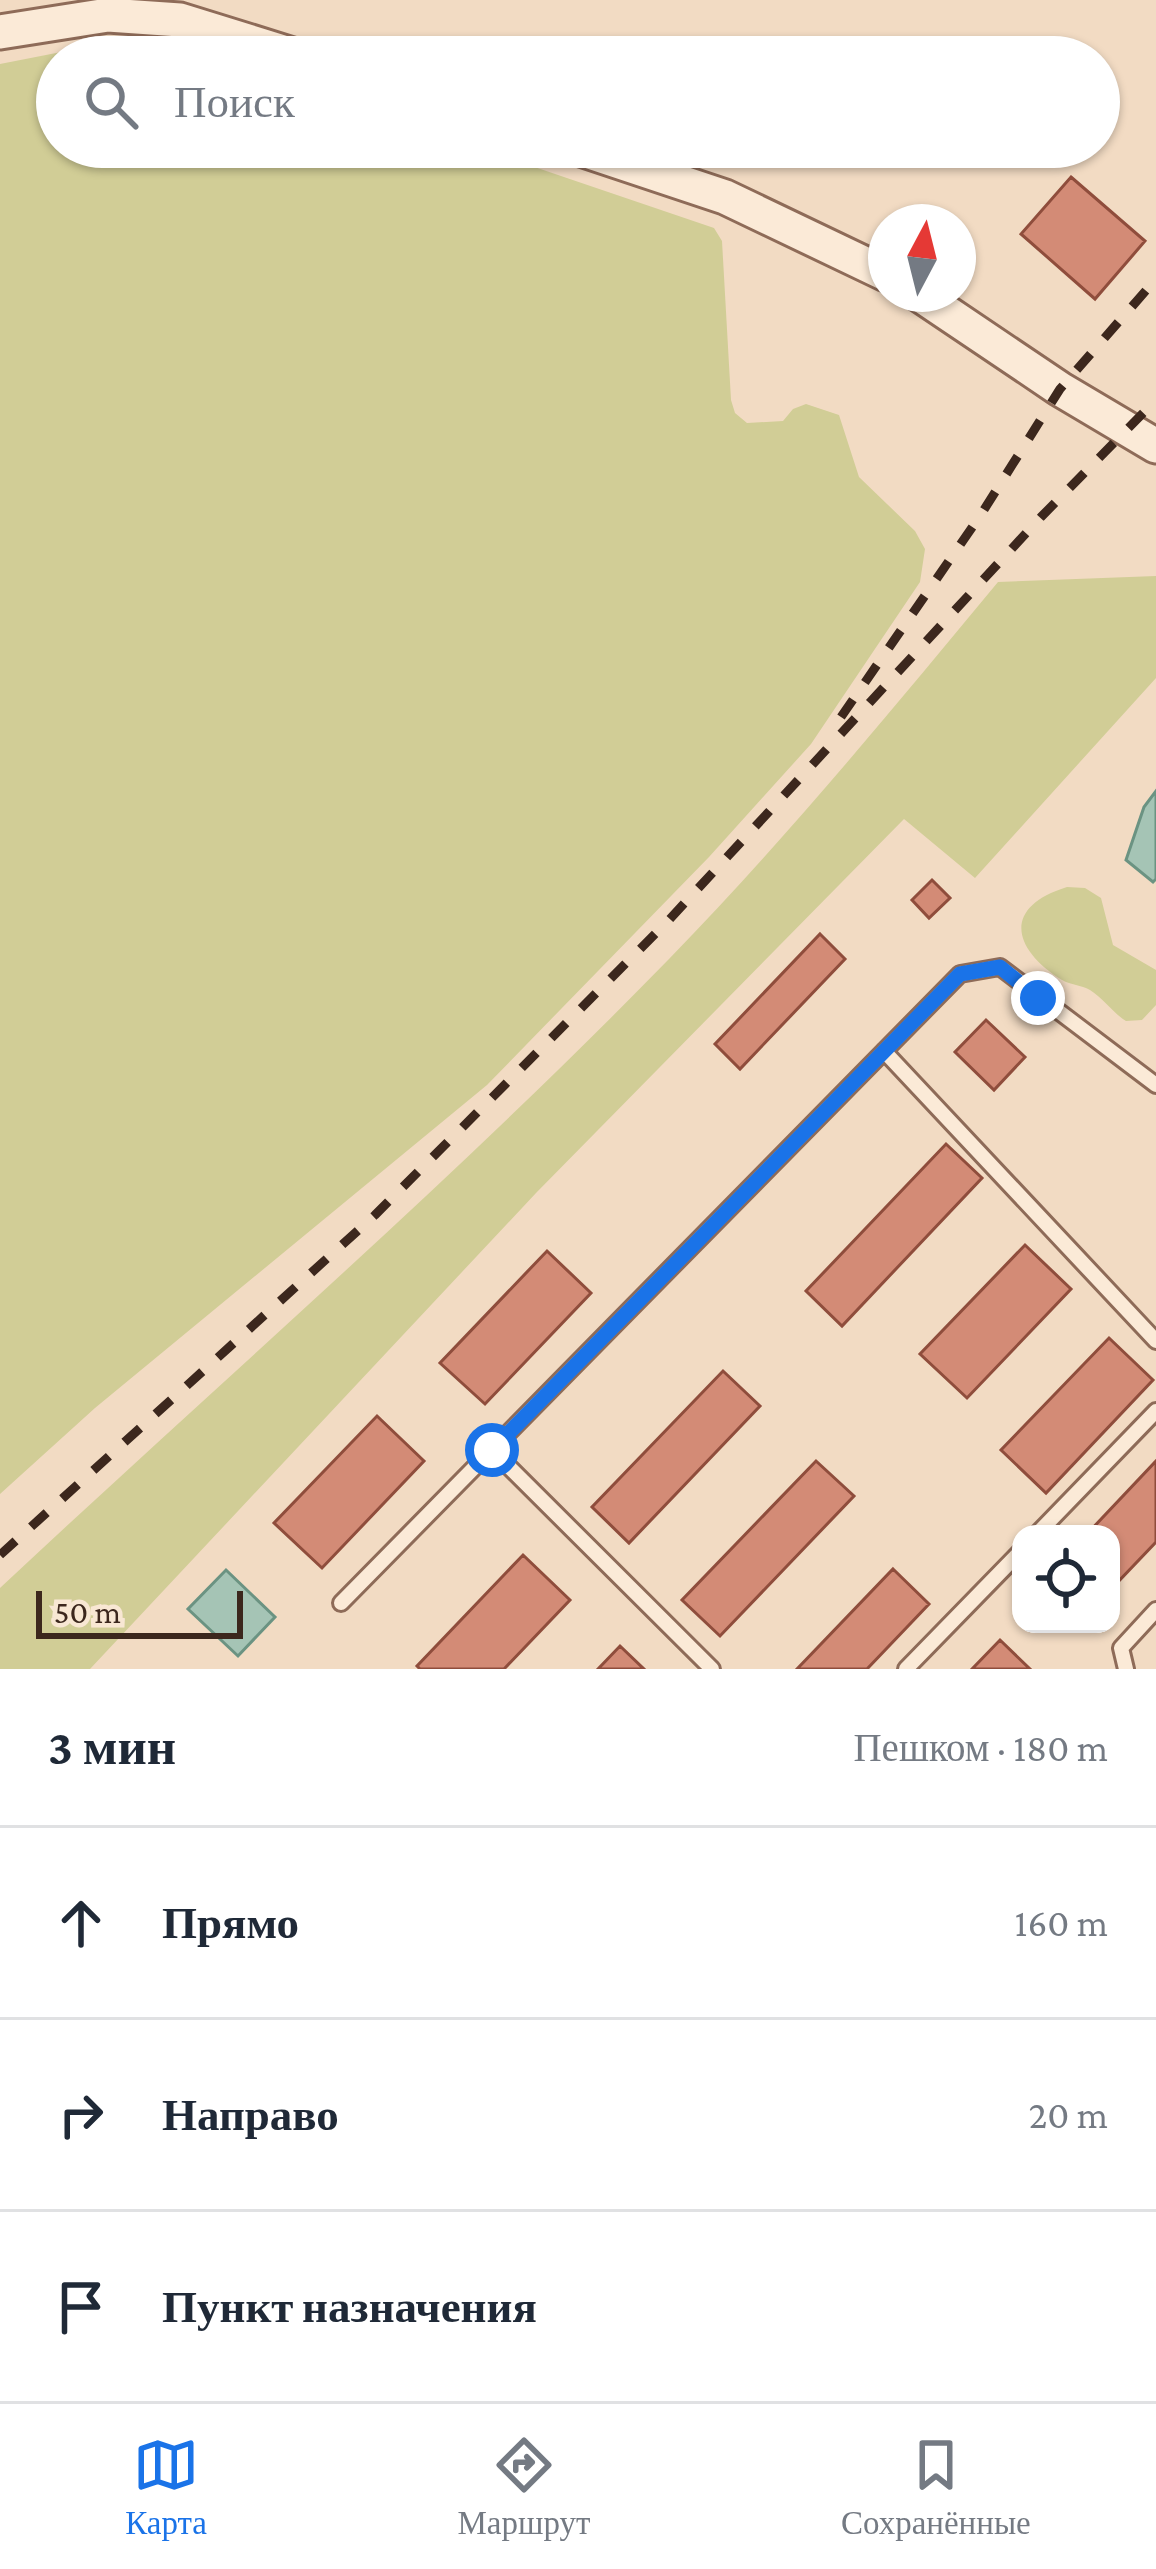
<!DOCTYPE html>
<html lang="ru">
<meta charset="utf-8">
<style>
:root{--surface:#fff;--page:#f6f6f7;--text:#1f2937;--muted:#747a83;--line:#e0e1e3;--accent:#1a73e8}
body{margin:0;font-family:"Crimson Pro",serif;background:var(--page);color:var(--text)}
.controls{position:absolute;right:36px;bottom:36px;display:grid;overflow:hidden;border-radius:24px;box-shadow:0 3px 9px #0004}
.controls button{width:108px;height:108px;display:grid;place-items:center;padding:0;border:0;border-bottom:3px solid var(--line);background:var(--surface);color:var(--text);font:60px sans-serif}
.compass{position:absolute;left:868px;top:204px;width:108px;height:108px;border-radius:50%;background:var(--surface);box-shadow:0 3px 9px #0004;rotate:7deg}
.scale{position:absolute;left:36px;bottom:30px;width:207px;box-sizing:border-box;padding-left:12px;border:6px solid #3c271d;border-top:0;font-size:33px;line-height:42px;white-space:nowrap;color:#3c271d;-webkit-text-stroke:9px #f8e7d3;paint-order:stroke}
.stop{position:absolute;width:36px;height:36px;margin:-27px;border:9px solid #1a73e8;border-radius:50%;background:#fff}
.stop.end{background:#1a73e8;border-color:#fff;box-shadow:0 3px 12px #0008}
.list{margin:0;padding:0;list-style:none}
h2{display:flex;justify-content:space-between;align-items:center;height:156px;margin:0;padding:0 48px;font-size:51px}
h2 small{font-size:39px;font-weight:400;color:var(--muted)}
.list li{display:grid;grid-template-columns:78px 1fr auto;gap:36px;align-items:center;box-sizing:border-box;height:192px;padding:0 48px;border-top:3px solid var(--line)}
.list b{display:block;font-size:45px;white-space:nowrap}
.list em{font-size:39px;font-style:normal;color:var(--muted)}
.icon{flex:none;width:66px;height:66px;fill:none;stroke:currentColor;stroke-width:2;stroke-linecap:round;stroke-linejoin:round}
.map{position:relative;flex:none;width:1156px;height:1669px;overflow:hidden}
.search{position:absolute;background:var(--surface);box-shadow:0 3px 9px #0004;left:36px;right:36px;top:36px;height:132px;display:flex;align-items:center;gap:30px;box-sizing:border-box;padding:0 42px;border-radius:66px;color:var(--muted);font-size:45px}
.sheet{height:732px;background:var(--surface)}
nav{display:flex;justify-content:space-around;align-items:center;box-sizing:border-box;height:168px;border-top:3px solid var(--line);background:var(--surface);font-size:33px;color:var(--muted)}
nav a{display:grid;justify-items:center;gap:6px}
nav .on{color:var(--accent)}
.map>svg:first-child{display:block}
.green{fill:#d1cd96}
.water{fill:#a5c4b5;stroke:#6b9382;stroke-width:3}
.building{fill:#d38b76;stroke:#8f4d3c;stroke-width:3}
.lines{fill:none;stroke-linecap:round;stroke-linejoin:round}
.service-casing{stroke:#8e6b58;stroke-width:20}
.tertiary-casing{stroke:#8e6b58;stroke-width:39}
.service{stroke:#fbead7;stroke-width:14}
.tertiary{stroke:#fbead7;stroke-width:33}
.rail{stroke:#3c271d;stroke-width:9;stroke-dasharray:21 21;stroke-linecap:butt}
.route{stroke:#1a73e8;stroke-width:15}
</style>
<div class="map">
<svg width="1156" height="1669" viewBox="0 0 1156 1669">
<rect width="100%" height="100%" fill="#f2dbc3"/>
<!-- green -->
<path class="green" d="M97,45h58l57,12h-155v90h419l238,81 8,13 9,159 4,13 12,10 36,-2 10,-12 13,-5 33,11 20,62 56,54 10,18 -5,33 -109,162 -102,113 -222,228 -392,323 -95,86v-1430z
M1156,576v102l-181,200 -71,-59 -368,374 -446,476h-90v-81c223,-209 455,-409 669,-629 117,-120 222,-248 329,-377z
M1067,887l18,1 16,10 12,47 43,25v35l-14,15 -16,1c-13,-8 -23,-23 -36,-31 -9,-5 -19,-5 -28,-10 -50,-31 -60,-73 5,-93z"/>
<!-- water -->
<path class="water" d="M1156,791v88l-3,3 -27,-22 18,-53z
M226,1570l49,47 -37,39 -50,-47z"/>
<!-- building -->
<path class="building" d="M1071,177l74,64 -50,58 -74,-65z
M932,880l18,18 -21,20 -17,-18z
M820,934l25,25 -105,110 -25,-25z
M986,1020l39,37 -31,33 -39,-38z
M946,1144l36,34 -140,148 -36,-35z
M1025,1245l46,44 -104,109 -47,-44z
M547,1251l44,42 -106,111 -45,-41z
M1109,1338l44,42 -107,113 -45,-43z
M723,1371l37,35 -131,137 -37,-36z
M377,1416l47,45 -102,107 -48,-45z
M816,1461l38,35 -134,140 -38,-36z
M1156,1461v81l-42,44 -3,-3v-49h-24z
M523,1555l47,45 -66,69h-84l-3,-3z
M893,1569l36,35 -62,65h-70z
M1000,1640l30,29h-58z
M620,1646l24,23h-46z"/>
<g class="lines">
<defs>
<path id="service" d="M884,1051l272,290
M492,1450l220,219
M1037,1534l119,-123
M341,1603l619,-629 40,-7 156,118
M906,1669l115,-118
M1126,1669l-5,-21 35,-38"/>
<path id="tertiary" d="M0,32l108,-17 72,5 119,37
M575,147l150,50 161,77
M919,294l141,95 96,57"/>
</defs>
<!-- service casing -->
<use href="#service" class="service-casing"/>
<!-- tertiary casing -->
<use href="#tertiary" class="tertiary-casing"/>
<!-- service -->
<use href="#service" class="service"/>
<!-- tertiary -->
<use href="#tertiary" class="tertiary"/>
<!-- rail -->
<path class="rail" d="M841,717l139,-201 80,-127 96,-110
M0,1555l375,-340 293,-294 373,-404 115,-117"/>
</g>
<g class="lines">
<!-- route -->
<path class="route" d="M492,1450l468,-476 40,-7 38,31"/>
</g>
</svg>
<div class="controls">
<button><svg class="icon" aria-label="locate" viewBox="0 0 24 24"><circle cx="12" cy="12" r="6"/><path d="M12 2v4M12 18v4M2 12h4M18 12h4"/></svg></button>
</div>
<svg class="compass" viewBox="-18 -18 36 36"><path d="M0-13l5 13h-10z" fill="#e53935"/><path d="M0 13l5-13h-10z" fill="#747a83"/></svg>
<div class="scale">50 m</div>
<div class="stop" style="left:492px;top:1450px"></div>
<div class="stop end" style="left:1038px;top:998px"></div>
<div class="search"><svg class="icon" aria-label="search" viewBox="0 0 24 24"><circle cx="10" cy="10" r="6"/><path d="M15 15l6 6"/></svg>Поиск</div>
</div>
<section class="sheet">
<h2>3 мин<small>Пешком · 180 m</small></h2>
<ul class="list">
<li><svg class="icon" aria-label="ahead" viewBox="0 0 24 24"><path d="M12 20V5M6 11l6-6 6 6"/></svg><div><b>Прямо</b></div><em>160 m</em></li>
<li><svg class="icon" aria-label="right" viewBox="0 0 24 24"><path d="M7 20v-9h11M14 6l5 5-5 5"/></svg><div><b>Направо</b></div><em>20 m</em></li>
<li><svg class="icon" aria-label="arrive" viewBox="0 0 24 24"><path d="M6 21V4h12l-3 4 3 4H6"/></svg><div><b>Пункт назначения</b></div></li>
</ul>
</section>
<nav>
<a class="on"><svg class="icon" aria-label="map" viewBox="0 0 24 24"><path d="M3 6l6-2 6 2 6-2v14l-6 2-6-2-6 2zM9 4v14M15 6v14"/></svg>Карта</a>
<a><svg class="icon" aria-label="directions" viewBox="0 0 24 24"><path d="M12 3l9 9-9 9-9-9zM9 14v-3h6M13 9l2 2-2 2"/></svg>Маршрут</a>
<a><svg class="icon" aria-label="saved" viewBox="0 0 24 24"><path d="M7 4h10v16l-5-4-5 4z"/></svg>Сохранённые</a>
</nav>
